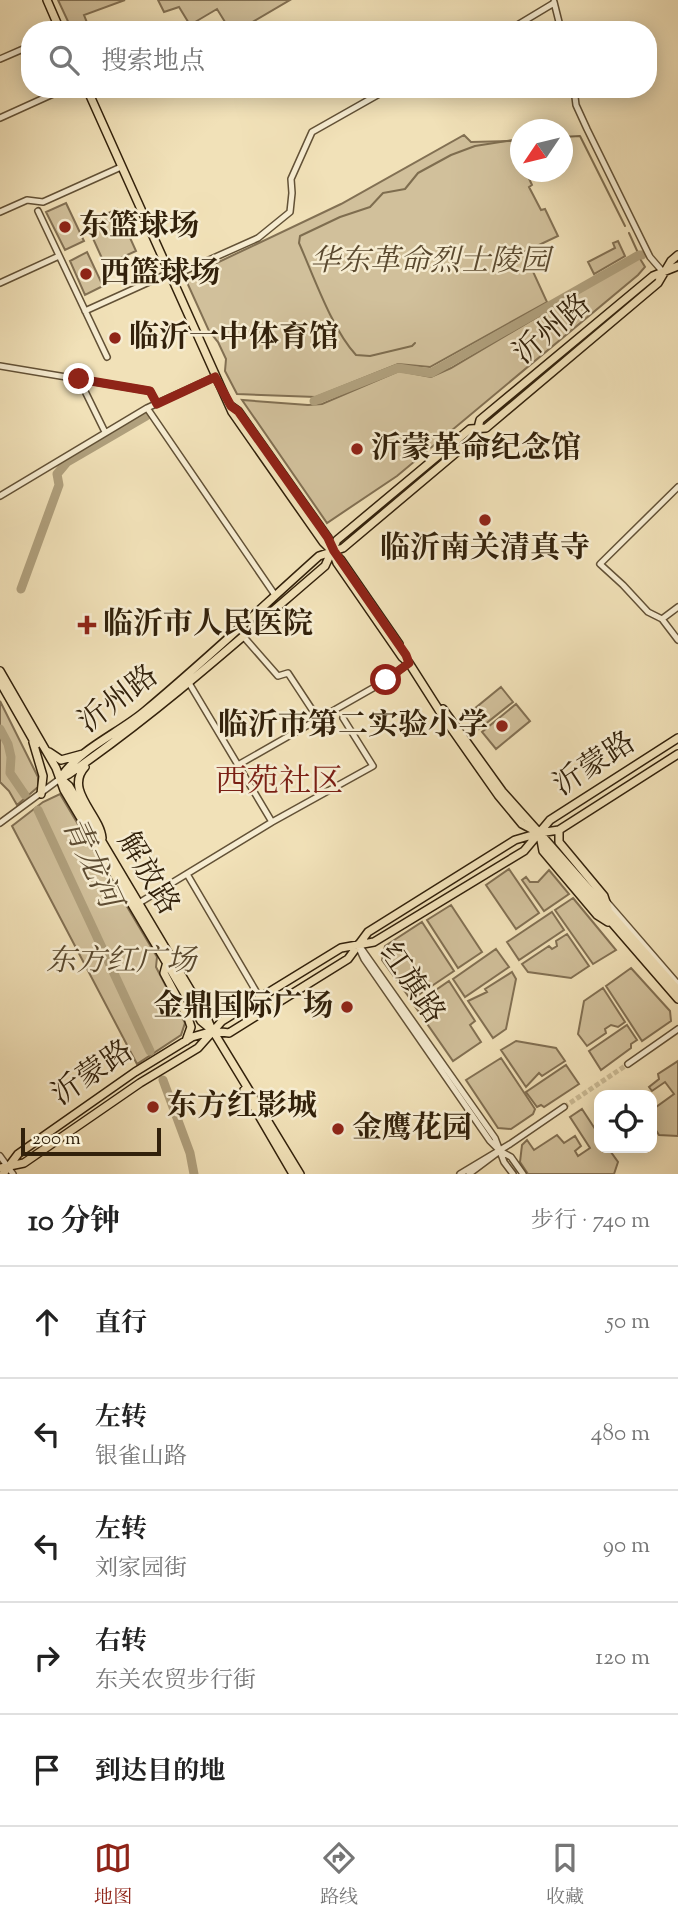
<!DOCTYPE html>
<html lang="zh">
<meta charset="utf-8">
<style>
:root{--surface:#fff;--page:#f6f6f6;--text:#222;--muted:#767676;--line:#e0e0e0;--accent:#8f2418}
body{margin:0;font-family:"Sorts Mill Goudy","Noto Serif SC",serif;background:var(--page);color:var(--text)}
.controls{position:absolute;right:21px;bottom:21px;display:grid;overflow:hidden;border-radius:14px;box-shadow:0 4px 18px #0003}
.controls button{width:63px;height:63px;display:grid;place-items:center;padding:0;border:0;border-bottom:2px solid var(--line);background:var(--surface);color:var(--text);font:35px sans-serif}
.compass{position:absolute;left:510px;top:119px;width:63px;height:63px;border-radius:50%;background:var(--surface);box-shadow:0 4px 18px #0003;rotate:235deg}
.scale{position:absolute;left:21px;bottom:18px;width:140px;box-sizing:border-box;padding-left:7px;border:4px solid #32210b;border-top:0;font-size:19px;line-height:24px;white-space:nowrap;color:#32210b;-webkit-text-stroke:5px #f6ecd1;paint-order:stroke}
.stop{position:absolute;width:21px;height:21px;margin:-16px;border:5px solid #8f2418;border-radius:50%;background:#fff}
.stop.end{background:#8f2418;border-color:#fff;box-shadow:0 2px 7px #0008}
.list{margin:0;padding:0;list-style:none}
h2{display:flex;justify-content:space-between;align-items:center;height:91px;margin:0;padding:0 28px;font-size:30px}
h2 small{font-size:23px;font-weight:400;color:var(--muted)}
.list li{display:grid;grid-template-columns:46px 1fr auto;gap:21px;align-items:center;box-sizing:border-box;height:112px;padding:0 28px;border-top:2px solid var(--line)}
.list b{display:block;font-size:26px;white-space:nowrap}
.list p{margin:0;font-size:23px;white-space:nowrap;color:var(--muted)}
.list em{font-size:23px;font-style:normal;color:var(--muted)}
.icon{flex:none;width:38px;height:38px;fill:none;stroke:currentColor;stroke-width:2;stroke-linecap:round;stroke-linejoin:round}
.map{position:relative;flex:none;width:678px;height:1174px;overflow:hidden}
.search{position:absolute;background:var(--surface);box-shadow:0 4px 18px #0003;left:21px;right:21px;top:21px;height:77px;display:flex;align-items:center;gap:18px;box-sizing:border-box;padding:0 24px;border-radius:28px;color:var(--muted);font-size:26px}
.sheet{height:651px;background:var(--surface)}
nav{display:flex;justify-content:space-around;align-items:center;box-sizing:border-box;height:98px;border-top:2px solid var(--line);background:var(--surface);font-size:19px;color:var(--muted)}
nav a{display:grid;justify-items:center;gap:4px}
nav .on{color:var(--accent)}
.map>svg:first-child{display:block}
.green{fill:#d1c09b;stroke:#827053;stroke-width:2}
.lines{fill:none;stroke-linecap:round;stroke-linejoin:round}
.stream{stroke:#7e6d4f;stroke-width:2}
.river{stroke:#b0a07d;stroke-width:9}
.minor-tunnel{stroke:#cbbb95;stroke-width:5;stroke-dasharray:5 2.5;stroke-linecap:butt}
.minor-casing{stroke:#625136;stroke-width:8}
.major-casing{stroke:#32210b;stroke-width:10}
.minor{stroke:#f6ecd1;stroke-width:5}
.major{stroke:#f1e1b8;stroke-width:7}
.route{stroke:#8f2418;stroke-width:9}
.poi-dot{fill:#8f2418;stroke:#f6ecd1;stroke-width:2.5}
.labels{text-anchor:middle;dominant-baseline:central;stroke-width:5;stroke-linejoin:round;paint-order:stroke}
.poi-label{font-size:30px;font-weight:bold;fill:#32210b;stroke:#f6ecd1;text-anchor:start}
.park-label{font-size:30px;font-style:italic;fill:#5a492f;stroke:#f6ecd1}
.street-label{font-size:30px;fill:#32210b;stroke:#f6ecd1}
.neighbourhood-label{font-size:32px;fill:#7a1f14;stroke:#f6ecd1}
.water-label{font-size:32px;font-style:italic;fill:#5e4d33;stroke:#f6ecd1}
</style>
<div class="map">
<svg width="678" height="1174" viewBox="0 0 678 1174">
<rect width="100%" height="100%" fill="#f1e1b8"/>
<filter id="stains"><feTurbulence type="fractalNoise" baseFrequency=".00286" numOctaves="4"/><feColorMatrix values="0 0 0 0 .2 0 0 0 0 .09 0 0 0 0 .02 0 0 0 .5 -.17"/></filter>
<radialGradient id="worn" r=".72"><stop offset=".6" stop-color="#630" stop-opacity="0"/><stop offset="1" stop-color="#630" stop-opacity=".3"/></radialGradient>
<!-- green -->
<path class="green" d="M58,0h67l-41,15 6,15h-18z
M158,0h132l-51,30h-9l-13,-21 -27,16 -11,-18 -15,5z
M464,135l7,7 42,-1 7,18v13h6l6,13 -3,2 12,23 4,-1 13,27 -34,16 23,50 -117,65 -32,-3 -82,33 -79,-3 -12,-23 1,-12 -8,-17 -9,-11 -24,-53 156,-74z
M66,203l18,38 -19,9 -19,-38z
M117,209l19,42 -31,14 -19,-42z
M618,241l7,15 -31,18 -6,-12 27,-14 -2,-5z
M87,252l16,34 -18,9 -15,-34z
M639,257l6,10 -7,8 -241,201 -70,47 -85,-123 66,5 14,-1 77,-33 32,6 20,-9z
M501,687l12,15 -34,27 -11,-15z
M0,701l38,76v10l-21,18 -8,-14 -9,-9z
M516,704l14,17 -34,28 -14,-17z
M60,794l97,163 -1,10 29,56 -4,12 -44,29 -125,-238 31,-24z
M509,869l30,44 -23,16 -30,-44z
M549,870l20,24 -25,17 -22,-31 4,-3 4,5h8z
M573,898l43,52 -23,14 -38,-54z
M451,905l31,47 -24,16 -31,-48z
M552,912l12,18 -45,30 -12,-18z
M422,922l32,49 -43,29 -29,-40 3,-14z
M567,934l22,32 -18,12 -43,-6 -6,-8 27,-18 3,3 5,-3 -1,-5z
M496,949l13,18 -44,30 -12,-18z
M631,968l39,43 1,10 -29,20 -36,-55z
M512,972l4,7 -10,50 -13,9 -25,-37 19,-9 -2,-3z
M449,981l26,40 -5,4 11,17 -28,19 -39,-56z
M603,988l22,34 -7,5 -7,-2 -6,4 1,4 -19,13 -9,-12 6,-33z
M627,1025l10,15 -6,4v4l-30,22 -12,-19z
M516,1041l40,7 9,13 -23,15 -3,-3 -13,14 -25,-37z
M501,1058l34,51 -2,5 -22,15 -13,-1 -32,-48z
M678,1061v75l-19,-1 -7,-11v-23l4,6 18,-13 -9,-12 -13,9 -3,-4 10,-8 -1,-5z
M566,1065l13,19 -35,23 -3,-2 -4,2 -11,-15z
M582,1109l17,26v13h9l10,14 -4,12h-86l-8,-12 2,-17 5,-5 7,10 23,-15 7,8 11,-7 6,10 -6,5 3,5 12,-8 -20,-31z"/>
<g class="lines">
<!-- stream -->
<path class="stream" d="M562,137l18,-1 45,90
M629,233l10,22
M415,343l-3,3 -42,10 -14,-1c-24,-26 -42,-78 -57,-112l1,-7 40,-19 30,-10 13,-14 22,-4 13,-16 33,-18 24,-9 45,-7"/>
<!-- river -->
<path class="river" d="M314,401l84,-33 33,5 208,-118h3
M21,589l38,-104 -2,-11 10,-12 79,-46
M0,729l8,15 3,13 -1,16 15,22
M38,810l112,241
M163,1080l27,73 4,21"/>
<!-- minor-tunnel -->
<path class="minor-tunnel" d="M564,1107l64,-43"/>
<defs>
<path id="minor" d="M554,2l7,28
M509,30l45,-27
M0,59l30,-13
M574,89l2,16 11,24 63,128 13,15
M0,118l64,-29
M38,211l69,146
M0,212l27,-12 16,2 78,-35
M171,277l87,-39 32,-26 2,-19 -1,-14 21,-47 76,-43
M0,283l59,-27
M85,311l84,-38
M0,366l150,25 7,13
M79,379l26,53
M147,408l128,187
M678,487l-78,77 23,21 25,27 14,7 16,21
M0,496l147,-88 68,-31
M662,619l16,-12
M243,636l35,40 10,-3 27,41
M238,765l142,-81 29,-21
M272,822l101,-56 -30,-48
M0,823l61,-45
M187,874l73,124
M607,902l71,82
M139,903l133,-81 -83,-139
M357,944l7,15 126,182 10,10 11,6 12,17
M361,948l134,190 9,24 9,12
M628,1064l50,-35
M0,1156l13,18
M460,1174l50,-30 54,-37
M469,1174l28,-21"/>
<path id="major" d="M47,0l13,30
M87,89l145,323 91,130 18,18 58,84
M231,406l7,5 90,127 9,25 65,94 7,6 35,55 54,77 24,29 17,9 9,16 130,150
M0,671l56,97 8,22 137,231 12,10 87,143
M0,682l36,63
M443,709l59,82 34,38
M33,742l10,34 -2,18
M49,752l12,8 22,-6
M85,767c-21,23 15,48 17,71
M61,777c20,-29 58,-44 84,-66 60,-50 116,-103 174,-155l24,-8 133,-112 4,-16 173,-144 25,-10
M61,778l8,-4c91,-63 172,-136 256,-208l12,-26 133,-111 16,-1 172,-145 13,-22 7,-6
M62,780l7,6 138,232 5,12
M559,830v12l45,54 4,12
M544,838l134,152
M541,840l2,11 54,64 11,7
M167,962l-3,11 24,45 3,9 -5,14
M244,1090l49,84
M0,1168l24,-5 116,-80 58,-35 24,-27 119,-73 33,-6 150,-91 26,-31 128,-82
M3,1174l15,-20 117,-82 57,-35 21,-6 16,2 119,-74 20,-27 147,-92 24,-7 20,-3 119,-76"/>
</defs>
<!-- minor casing -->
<use href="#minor" class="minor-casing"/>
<!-- major casing -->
<use href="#major" class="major-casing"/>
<!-- minor -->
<use href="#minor" class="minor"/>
<!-- major -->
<use href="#major" class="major"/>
</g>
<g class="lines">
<!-- route -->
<path class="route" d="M79,379l71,12 7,13 58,-27 16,29 7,5 90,127 6,13 72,104 3,8 -23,17"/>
</g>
<!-- markers -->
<g class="poi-dot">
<circle cx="65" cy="227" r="7"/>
<circle cx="86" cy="274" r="7"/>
<circle cx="115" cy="338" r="7"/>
<circle cx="357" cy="449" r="7"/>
<circle cx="485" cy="520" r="7"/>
<path d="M83.5 614.5h7v7h7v7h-7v7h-7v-7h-7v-7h7z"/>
<circle cx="502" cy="726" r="7"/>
<circle cx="347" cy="1007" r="7"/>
<circle cx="153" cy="1107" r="7"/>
<circle cx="338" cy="1129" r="7"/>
</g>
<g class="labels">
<!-- poi labels -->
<g class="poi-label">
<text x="79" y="227">东篮球场</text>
<text x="100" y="274">西篮球场</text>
<text x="129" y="338">临沂一中体育馆</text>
<text x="371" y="449">沂蒙革命纪念馆</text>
<text x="485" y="549" text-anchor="middle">临沂南关清真寺</text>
<text x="103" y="625">临沂市人民医院</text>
<text x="488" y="726" text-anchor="end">临沂市第二实验小学</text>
<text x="333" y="1007" text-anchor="end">金鼎国际广场</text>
<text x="167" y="1107">东方红影城</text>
<text x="352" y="1129">金鹰花园</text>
</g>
<!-- park labels -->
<g class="park-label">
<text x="430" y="262">华东革命烈士陵园</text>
<text x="121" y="962">东方红广场</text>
</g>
<!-- street labels -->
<g class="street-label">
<text transform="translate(553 330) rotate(-40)">沂州路</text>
<text transform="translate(119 700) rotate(-37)">沂州路</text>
<text transform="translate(595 765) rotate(-33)">沂蒙路</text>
<text transform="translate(147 874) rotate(59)">解放路</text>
<text transform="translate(411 984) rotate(56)">红旗路</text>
<text transform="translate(93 1074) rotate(-34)">沂蒙路</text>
</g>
<!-- neighbourhood labels -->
<g class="neighbourhood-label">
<text x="279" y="783">西苑社区</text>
</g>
<!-- water labels -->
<g class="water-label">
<text transform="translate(90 863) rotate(65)">青龙河</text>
</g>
</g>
<rect width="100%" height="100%" filter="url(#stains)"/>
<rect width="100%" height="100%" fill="url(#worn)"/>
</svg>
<div class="controls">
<button><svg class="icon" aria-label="locate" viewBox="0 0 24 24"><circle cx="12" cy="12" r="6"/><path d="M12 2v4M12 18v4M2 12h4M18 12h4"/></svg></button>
</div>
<svg class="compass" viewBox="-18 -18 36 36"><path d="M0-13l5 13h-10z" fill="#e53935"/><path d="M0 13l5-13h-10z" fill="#767676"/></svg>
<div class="scale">200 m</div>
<div class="stop" style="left:386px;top:680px"></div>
<div class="stop end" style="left:79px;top:379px"></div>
<div class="search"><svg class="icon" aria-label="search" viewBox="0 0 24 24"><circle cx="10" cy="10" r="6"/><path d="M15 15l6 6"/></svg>搜索地点</div>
</div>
<section class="sheet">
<h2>10 分钟<small>步行 · 740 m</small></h2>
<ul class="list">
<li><svg class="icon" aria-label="ahead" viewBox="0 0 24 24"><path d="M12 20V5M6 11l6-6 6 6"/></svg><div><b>直行</b></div><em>50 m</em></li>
<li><svg class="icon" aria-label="left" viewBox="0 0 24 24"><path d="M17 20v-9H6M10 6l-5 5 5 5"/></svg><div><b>左转</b><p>银雀山路</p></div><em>480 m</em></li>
<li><svg class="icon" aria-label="left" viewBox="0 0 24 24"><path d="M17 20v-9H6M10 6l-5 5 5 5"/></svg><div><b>左转</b><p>刘家园街</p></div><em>90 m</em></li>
<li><svg class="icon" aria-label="right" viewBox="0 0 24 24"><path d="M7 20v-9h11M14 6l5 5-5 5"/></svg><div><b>右转</b><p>东关农贸步行街</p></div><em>120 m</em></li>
<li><svg class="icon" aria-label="arrive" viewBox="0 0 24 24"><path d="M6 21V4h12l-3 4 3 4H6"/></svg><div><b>到达目的地</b></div></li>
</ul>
</section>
<nav>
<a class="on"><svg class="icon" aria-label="map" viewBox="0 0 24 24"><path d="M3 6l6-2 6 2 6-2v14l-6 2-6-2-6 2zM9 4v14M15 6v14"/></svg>地图</a>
<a><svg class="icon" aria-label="directions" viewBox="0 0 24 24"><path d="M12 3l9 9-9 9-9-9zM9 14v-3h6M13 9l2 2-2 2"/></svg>路线</a>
<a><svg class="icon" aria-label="saved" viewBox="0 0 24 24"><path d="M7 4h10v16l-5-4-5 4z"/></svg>收藏</a>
</nav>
